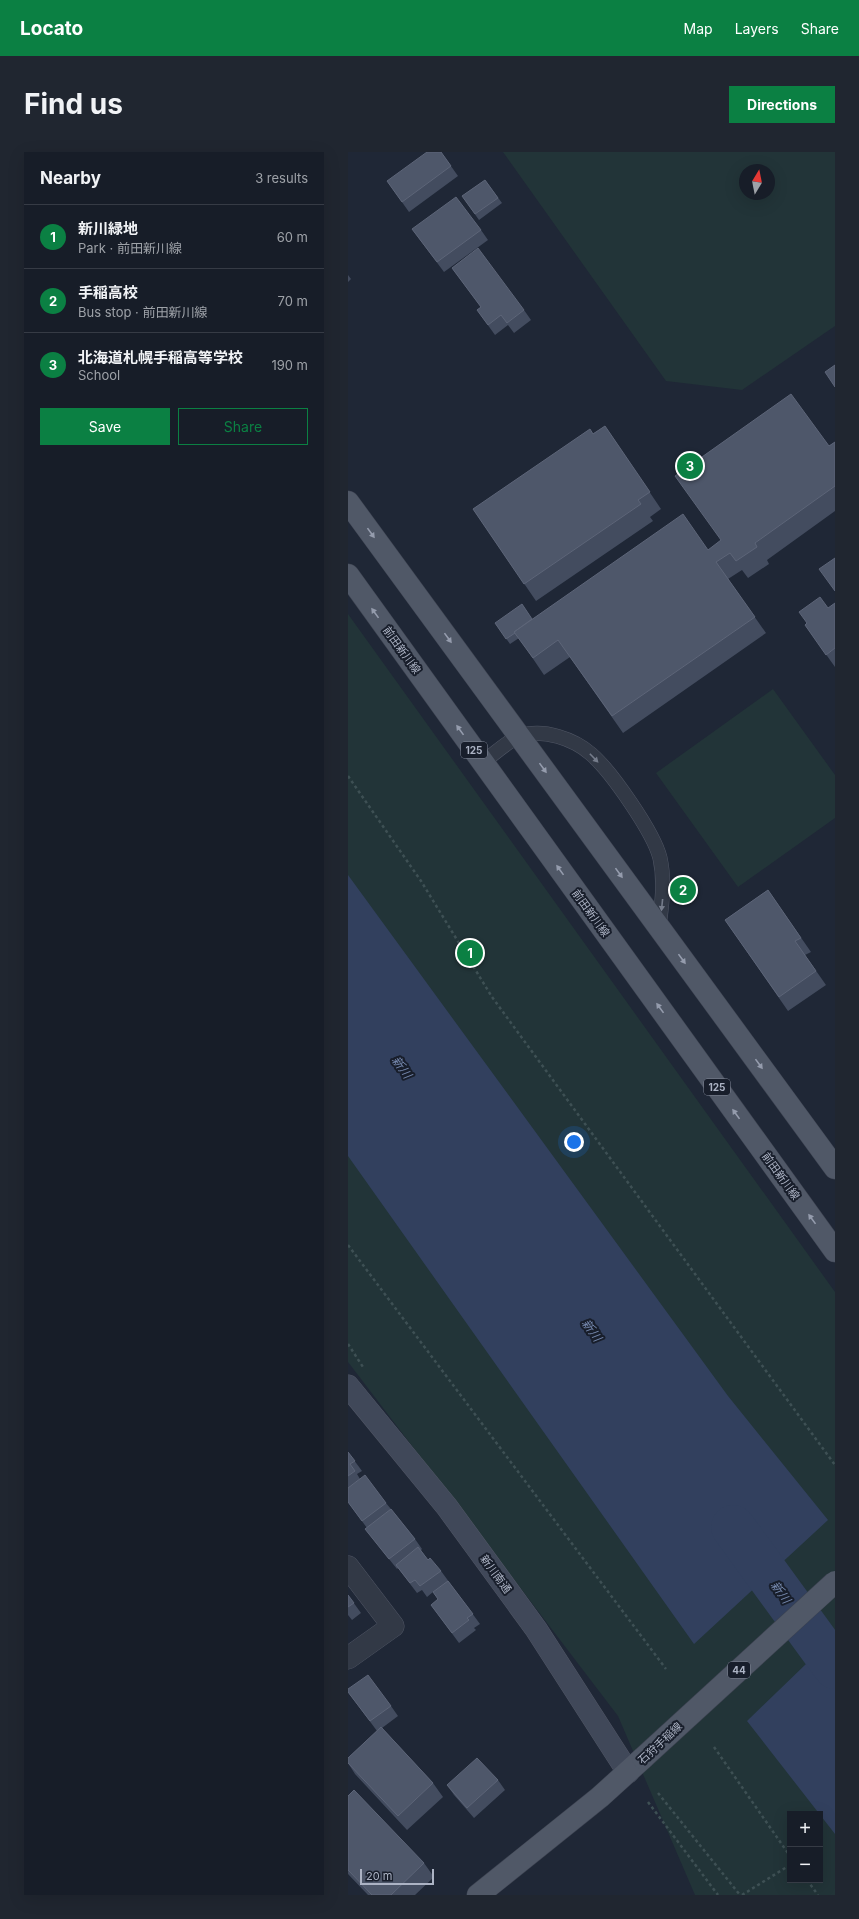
<!DOCTYPE html>
<meta charset="utf-8">
<style>
:root{--surface:#171d28;--page:#202630;--text:#f1f3f6;--muted:#9ea2a8;--line:#363b45;--accent:#0b8043}
body{margin:0;font-family:Inter,"Noto Sans JP",sans-serif;background:var(--page);color:var(--text)}
.controls{position:absolute;right:12px;bottom:12px;display:grid;overflow:hidden;border-radius:0px;box-shadow:0 4px 16px #0002}
.controls button{width:36px;height:36px;display:grid;place-items:center;padding:0;border:0;border-bottom:1px solid var(--line);background:var(--surface);color:var(--text);font:20px sans-serif}
.compass{position:absolute;left:391px;top:12px;width:36px;height:36px;border-radius:50%;background:var(--surface);box-shadow:0 4px 16px #0002;rotate:10deg}
.scale{position:absolute;left:12px;bottom:10px;width:74px;box-sizing:border-box;padding-left:4px;border:2px solid #acb3c4;border-top:0;font-size:11px;line-height:14px;white-space:nowrap;color:#acb3c4;-webkit-text-stroke:3px #181e2b;paint-order:stroke}
.you{position:absolute;left:226px;top:990px;width:14px;height:14px;margin:-10px;border:3px solid #fff;border-radius:50%;background:#1a73e8;box-shadow:0 0 0 6px #1a73e833}
.badge{display:grid;place-items:center;width:26px;height:26px;border-radius:50%;background:var(--accent);color:#fff;font-size:13px;font-weight:700}
.pin{position:absolute;translate:-50% -50%;border:2px solid #fff;box-shadow:0 1px 4px #0006}
.list{margin:0;padding:0;list-style:none}
h2{display:flex;justify-content:space-between;align-items:center;height:52px;margin:0;padding:0 16px;font-size:17px}
h2 small{font-size:13px;font-weight:400;color:var(--muted)}
.list li{display:grid;grid-template-columns:26px 1fr auto;gap:12px;align-items:center;box-sizing:border-box;height:64px;padding:0 16px;border-top:1px solid var(--line)}
.list b{display:block;font-size:15px;white-space:nowrap}
.list p{margin:0;font-size:13px;white-space:nowrap;color:var(--muted)}
.list em{font-size:13px;font-style:normal;color:var(--muted)}
.actions{display:flex;gap:8px;padding:12px 16px}
.actions a{flex:1;padding:9px 0;border:1px solid var(--accent);border-radius:0px;text-align:center;font-size:14px;color:var(--accent)}
.actions .main{background:var(--accent);color:#fff}
.map{position:relative;flex:none;width:487px;height:1743px;overflow:hidden;border-radius:0px}
header{display:flex;align-items:center;gap:24px;box-sizing:border-box;height:56px;padding:0 20px;background:var(--accent);color:#fff}
header strong{font-size:19px}
nav{display:flex;gap:22px;margin-inline-start:auto;font-size:14px}
.intro{display:flex;align-items:center;justify-content:space-between;box-sizing:border-box;height:96px;padding:0 24px}
h1{margin:0;font-size:28px}
.button{padding:10px 18px;border-radius:0px;background:var(--accent);color:#fff;font-size:14px;font-weight:700}
main{display:flex;gap:24px;padding:0 24px}
aside{flex:1;background:var(--surface);border-radius:0px;box-shadow:0 4px 16px #0002}
.map>svg:first-child{display:block}
.green{fill:#223438;fill-rule:evenodd}
.water{fill:#32405e}
.lines{fill:none;stroke-linecap:round;stroke-linejoin:round}
.river{stroke:#32405e;stroke-width:44}
.lane-casing{stroke:#505665;stroke-width:15}
.street-casing{stroke:#505665;stroke-width:23}
.secondary-casing{stroke:#505665;stroke-width:23}
.primary-casing{stroke:#3c4250;stroke-width:23}
.path{stroke:#3e5054;stroke-width:2.5;stroke-dasharray:3 3;stroke-linecap:butt}
.lane{stroke:#323946;stroke-width:14}
.street{stroke:#323946;stroke-width:22}
.secondary{stroke:#404859;stroke-width:22}
.primary{stroke:#505867;stroke-width:22}
.primary-bridge-casing{stroke:#3c4250;stroke-width:23;stroke-linecap:butt}
.primary-bridge{stroke:#505867;stroke-width:22}
.wall{fill:#434c5f}
.building{fill:#4e576a;stroke:#5d6578}
.oneway{fill:#959cad}
.oneway2{fill:#757c8b}
.labels{text-anchor:middle;dominant-baseline:central;stroke-width:4;stroke-linejoin:round;paint-order:stroke}
.shield{fill:#181e2b;stroke:#808696;stroke-width:1}
.shield-label{font-size:10px;font-weight:bold;fill:#acb3c4}
.street-label{font-size:11px;fill:#acb3c4;stroke:#181e2b}
.water-label{font-size:12px;font-style:italic;fill:#7487ac;stroke:#181e2b}
</style>
<header>
<strong>Locato</strong>
<nav><a>Map</a><a>Layers</a><a>Share</a></nav>
</header>
<div class="intro"><h1>Find us</h1><a class="button">Directions</a></div>
<main>
<aside>
<h2>Nearby<small>3 results</small></h2>
<ul class="list">
<li><span class="badge">1</span><div><b>新川緑地</b><p>Park · 前田新川線</p></div><em>60 m</em></li>
<li><span class="badge">2</span><div><b>手稲高校</b><p>Bus stop · 前田新川線</p></div><em>70 m</em></li>
<li><span class="badge">3</span><div><b>北海道札幌手稲高等学校</b><p>School</p></div><em>190 m</em></li>
</ul>
<div class="actions"><a class="main">Save</a><a>Share</a></div>
</aside>
<div class="map">
<svg width="487" height="1743" viewBox="0 0 487 1743">
<rect width="100%" height="100%" fill="#1f2736"/>
<!-- green -->
<path class="green" d="M155,0h332v174l-93,64 -76,-9zM397,18h24v24h-24z
M0,462l487,678v603h-140l-77,-179 -270,-354zM442,1662h30v66h-30z
M425,537l62,86v43l-97,69 -82,-114z"/>
<!-- water -->
<path class="water" d="M0,723l380,521 100,124 -134,124 -346,-488z
M487,1484v198l-88,-113z"/>
<g class="lines">
<!-- river -->
<path class="river" d="M385,1375l102,140"/>
<defs>
<path id="lane" d="M135,610c10,-7 26,-22 37,-26 23,-8 54,3 71,18 20,17 63,79 69,104 5,23 2,46 -1,69"/>
<path id="street" d="M0,1415l45,59 -45,32"/>
<path id="secondary" d="M0,1234l99,121 89,122 92,143"/>
<path id="primary" d="M0,350l487,666
M0,423l487,676
M130,1743l122,-98 43,-39"/>
</defs>
<!-- lane casing -->
<use href="#lane" class="lane-casing"/>
<!-- street casing -->
<use href="#street" class="street-casing"/>
<!-- secondary casing -->
<use href="#secondary" class="secondary-casing"/>
<!-- primary casing -->
<use href="#primary" class="primary-casing"/>
<!-- path -->
<path class="path" d="M0,624l73,105 71,116 343,468
M0,1093l318,424
M0,1192l15,23
M366,1595l76,109
M310,1641l82,102
M300,1650l70,93
M459,1728l11,15
M394,1743l48,-30"/>
<!-- lane -->
<use href="#lane" class="lane"/>
<!-- street -->
<use href="#street" class="street"/>
<!-- secondary -->
<use href="#secondary" class="secondary"/>
<!-- primary -->
<use href="#primary" class="primary"/>
<defs>
<path id="primary-bridge" d="M295,1606l192,-176"/>
</defs>
<!-- primary-bridge casing -->
<use href="#primary-bridge" class="primary-bridge-casing"/>
<!-- primary-bridge -->
<use href="#primary-bridge" class="primary-bridge"/>
</g>
<!-- wall -->
<path class="wall" d="M93,0l17,24 -49,36 -22,-31z
M137,28l17,23 -23,17 -17,-24z
M64,77l69,1 7,10 -44,32z
M104,116l72,42 7,10 -17,13 -6,-8 -13,10 -18,-25 4,-3z
M0,123l3,4 -3,3z
M257,274l56,83 -11,8 3,4 -117,80 -63,-92z
M487,290v69l-68,49 2,4 -21,14 -6,-8 -14,9 38,54 -143,100 -53,-76 -26,18 -25,-37 -9,6 -15,-21 37,-4 176,-69 13,-9 108,-95z
M487,451v64l-30,-42z
M420,738l43,62 -6,3 21,30 -38,26 -63,-91z
M0,1300l14,19 -5,3 3,5 26,24 29,36 7,10 -1,1 7,10 13,11 39,53 -6,4 2,2 -17,13 -28,-38 7,-6 -5,-7 -6,5 -5,-7 -5,3 -19,-25 -1,1 -32,-40 2,-1 -19,-26z
M0,1443l13,18 -9,7 -4,-5z
M0,1540l43,14 7,10 -16,12 51,55 10,14 -36,33 -52,-56 -7,-11v-5l29,-27z
M150,1628l7,10 -31,28 -20,-23 -7,-10z
M0,1644l76,67 10,14 -19,18h-47l-20,-21z"/>
<!-- building -->
<path class="building" d="M79,0h14l10,14 -49,36 -15,-21z
M137,28l13,18 -23,16 -13,-18z
M108,45l25,33 -44,32 -25,-33z
M130,96l46,62 -17,13 -6,-8 -13,10 -11,-15 4,-3 -29,-39z
M487,213v22l-10,-15z
M443,242l38,52 6,-4v44l-80,57 2,4 -21,14 -6,-8 -14,9 39,55 -143,99 -54,-76 -25,18 -19,-26 169,-118 25,36 13,-10 -46,-64z
M257,274l45,66 -12,8 3,4 -117,80 -51,-75 117,-80 3,5z
M487,406v33l-16,-22z
M472,445l8,11 7,-5v45l-9,7 -21,-30 2,-2 -8,-11z
M174,452l10,15 -18,13 1,1 -9,6 -11,-16z
M420,738l33,48 -6,3 21,30 -37,26 -54,-77z
M0,1300l7,9 -5,3 5,7 -7,5z
M17,1323l21,28 -24,18 -14,-19v-14z
M43,1357l24,30 -26,20 -24,-30z
M70,1395l10,13 2,-2 11,13 -21,15 -5,-6 -5,3 -14,-18z
M100,1429l25,33 -6,4 2,2 -17,13 -21,-28 7,-6 -5,-7z
M0,1443l6,8 -6,4z
M20,1523l23,31 -21,15 -22,-29v-3z
M33,1575l52,56 -35,33 -50,-53v-5z
M129,1606l21,22 -31,28 -20,-23z
M6,1638l70,73 -33,32h-19l-24,-25v-74z"/>
<!-- one-way arrows -->
<defs><path id="oneway-solid" d="M-6-.8H1V-3.2L6.5 0L1 3.2V.8H-6Z"/></defs>
<g class="oneway">
<use href="#oneway-solid" transform="translate(23 381) rotate(54)"/>
<use href="#oneway-solid" transform="translate(27 461) rotate(-126)"/>
<use href="#oneway-solid" transform="translate(100 486) rotate(54)"/>
<use href="#oneway-solid" transform="translate(112 578) rotate(-126)"/>
<use href="#oneway-solid" transform="translate(195 616) rotate(54)"/>
<use href="#oneway-solid" transform="translate(212 718) rotate(-126)"/>
<use href="#oneway-solid" transform="translate(271 721) rotate(54)"/>
<use href="#oneway-solid" transform="translate(334 807) rotate(54)"/>
<use href="#oneway-solid" transform="translate(312 856) rotate(-126)"/>
<use href="#oneway-solid" transform="translate(411 912) rotate(54)"/>
<use href="#oneway-solid" transform="translate(388 962) rotate(-126)"/>
<use href="#oneway-solid" transform="translate(464 1067) rotate(-126)"/>
</g>
<g class="oneway2">
<use href="#oneway-solid" transform="translate(246 606) rotate(46)"/>
<use href="#oneway-solid" transform="translate(314 753) rotate(96)"/>
</g>
<g class="labels">
<!-- shield labels -->
<g class="shield">
<rect x="113" y="590" width="26" height="16" rx="3"/>
<rect x="356" y="927" width="26" height="16" rx="3"/>
<rect x="380" y="1510" width="22" height="16" rx="3"/>
</g>
<g class="shield-label">
<text x="126" y="598">125</text>
<text x="369" y="935">125</text>
<text x="391" y="1518">44</text>
</g>
<!-- street labels -->
<g class="street-label">
<text transform="translate(54 498) rotate(54)">前田新川線</text>
<text transform="translate(243 761) rotate(54)">前田新川線</text>
<text transform="translate(433 1024) rotate(54)">前田新川線</text>
<text transform="translate(148 1422) rotate(54)">新川南通</text>
<text transform="translate(312 1591) rotate(-43)">石狩手稲線</text>
</g>
<!-- water labels -->
<g class="water-label">
<text transform="translate(54 915) rotate(54)">新川</text>
<text transform="translate(244 1178) rotate(54)">新川</text>
<text transform="translate(433 1440) rotate(54)">新川</text>
</g>
</g>
</svg>
<div class="controls">
<button>+</button>
<button>−</button>
</div>
<svg class="compass" viewBox="-18 -18 36 36"><path d="M0-13l5 13h-10z" fill="#e53935"/><path d="M0 13l5-13h-10z" fill="#9ea2a8"/></svg>
<div class="scale">20 m</div>
<div class="you"></div>
<div class="pin badge" style="left:122px;top:801px">1</div>
<div class="pin badge" style="left:335px;top:738px">2</div>
<div class="pin badge" style="left:342px;top:314px">3</div>
</div>
</main>
